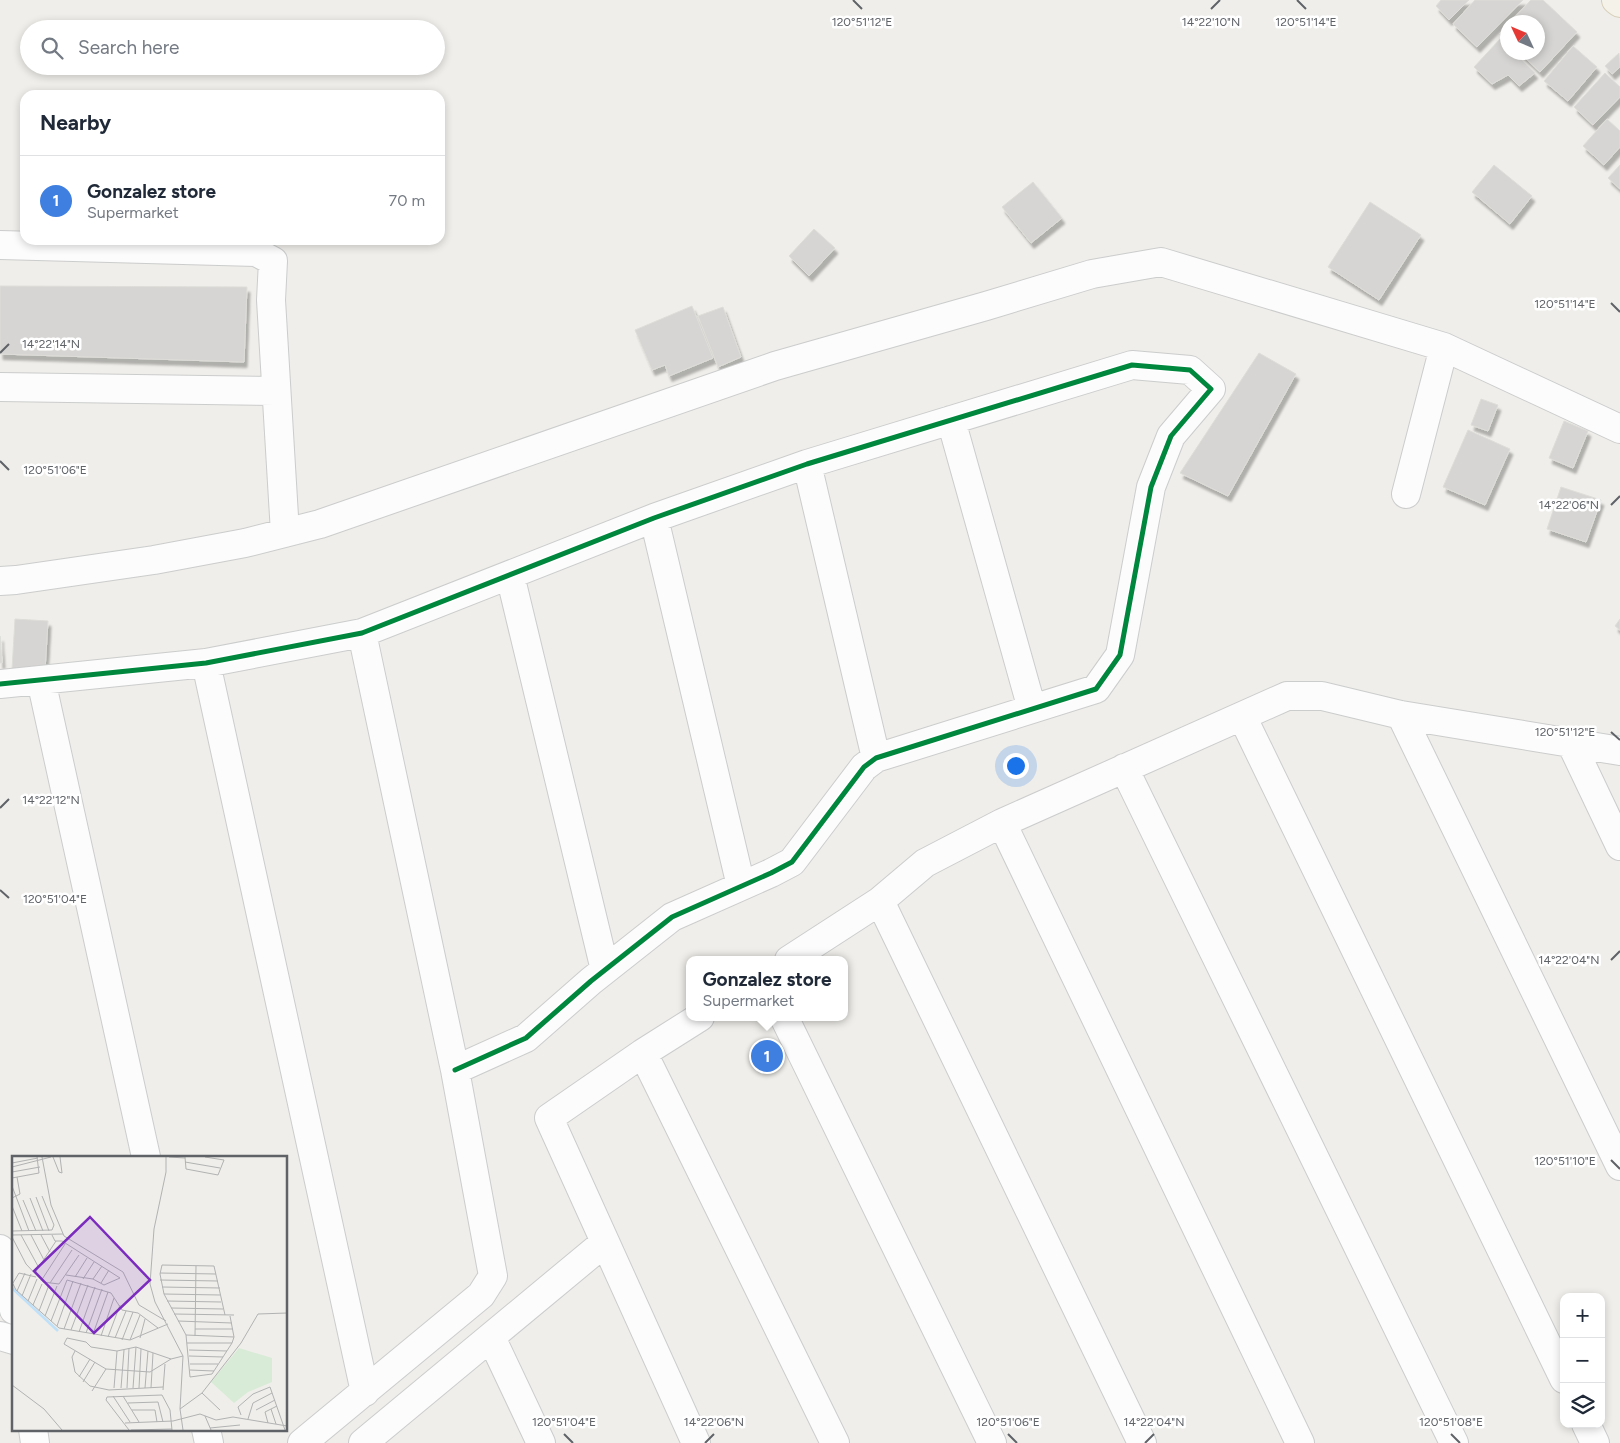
<!DOCTYPE html>
<meta charset="utf-8">
<style>
:root{--surface:#fff;--page:#f6f6f7;--text:#1f2937;--muted:#747a83;--line:#e0e1e3;--accent:#db2777}
body{margin:0;font-family:Figtree,sans-serif;background:var(--page);color:var(--text)}
.controls{position:absolute;right:15px;bottom:15px;display:grid;overflow:hidden;border-radius:10px;box-shadow:0 2px 8px #0003}
.controls button{width:45px;height:45px;display:grid;place-items:center;padding:0;border:0;border-bottom:1px solid var(--line);background:var(--surface);color:var(--text);font:25px sans-serif}
.compass{position:absolute;left:1500px;top:15px;width:45px;height:45px;border-radius:50%;background:var(--surface);box-shadow:0 2px 8px #0003;rotate:314deg}
.you{position:absolute;left:1015px;top:765px;width:18px;height:18px;margin:-12px;border:4px solid #fff;border-radius:50%;background:#1a73e8;box-shadow:0 0 0 8px #1a73e833}
.badge{display:grid;place-items:center;width:32px;height:32px;border-radius:50%;background:var(--accent);color:#fff;font-size:16px;font-weight:700}
.pin{position:absolute;translate:-50% -50%;border:2px solid #fff;box-shadow:0 1px 5px #0006}
.popup{position:absolute;left:686px;top:956px;width:162px;height:65px;box-sizing:border-box;display:grid;place-content:center;border-radius:10px;background:var(--surface);filter:drop-shadow(0 1px 4px #0005);font-size:16px;white-space:nowrap;color:var(--muted)}
.popup b{font-size:19px;color:var(--text)}
.popup::after{content:'';position:absolute;left:50%;top:100%;margin-left:-10px;border:10px solid transparent;border-top-color:var(--surface)}
.list{margin:0;padding:0;list-style:none}
h2{display:flex;justify-content:space-between;align-items:center;height:65px;margin:0;padding:0 20px;font-size:21px}
h2 small{font-size:16px;font-weight:400;color:var(--muted)}
.list li{display:grid;grid-template-columns:32px 1fr auto;gap:15px;align-items:center;box-sizing:border-box;height:90px;padding:0 20px;border-top:1px solid var(--line)}
.list b{display:block;font-size:19px;white-space:nowrap}
.list p{margin:0;font-size:16px;white-space:nowrap;color:var(--muted)}
.list em{font-size:16px;font-style:normal;color:var(--muted)}
.icon{flex:none;width:28px;height:28px;fill:none;stroke:currentColor;stroke-width:2;stroke-linecap:round;stroke-linejoin:round}
.map{position:relative;flex:none;width:1620px;height:1443px;overflow:hidden}
.search{position:absolute;background:var(--surface);box-shadow:0 2px 8px #0003;left:20px;top:20px;width:425px;height:55px;display:flex;align-items:center;gap:12px;box-sizing:border-box;padding:0 18px;border-radius:28px;color:var(--muted);font-size:19px}
.panel{position:absolute;background:var(--surface);box-shadow:0 2px 8px #0003;left:20px;top:90px;width:425px;height:155px;border-radius:15px}
.map>svg:first-child{display:block}
.building{fill:#d6d5d3;stroke:#deddd9;filter:url(#shadow)}
.lines{fill:none;stroke-linecap:round;stroke-linejoin:round}
.minor-casing{stroke:#cbcccc;stroke-width:30}
.major-casing{stroke:#d7ceb8;stroke-width:30}
.minor{stroke:#fdfcfc;stroke-width:28}
.major{stroke:#f4f2e9;stroke-width:28}
.cycleway-casing{stroke:#fff;stroke-width:8}
.cycleway{stroke:#00873e;stroke-width:5}
.ticks{fill:none;stroke:#5f6368;stroke-width:2}
.inset-river{fill:none;stroke:#bfe0f9;stroke-width:2.5}
.inset-road{fill:none;stroke:#b1b2b2;stroke-width:1}
.view{fill:#7b2cbf;fill-opacity:0.15;stroke:#7b2cbf;stroke-width:2.5}
.inset-edge{fill:none;stroke:#5f6368;stroke-width:2.5}
.ticks-label{font-size:12px;text-anchor:middle;fill:#5f6368;stroke:#fff;stroke-width:5;stroke-linejoin:round;paint-order:stroke}
</style>
<div class="map">
<svg width="1620" height="1443" viewBox="0 0 1620 1443">
<defs>
<filter id="shadow"><feDropShadow dx="3" dy="5.5" stdDeviation="1" flood-color="#0004"/></filter>
</defs>
<rect width="100%" height="100%" fill="#efeeea"/>
<!-- building -->
<path class="building" d="M1441,0h28l-20,20 -13,-14z
M1475,0h48l-46,47 -24,-23z
M1531,0h12l34,32 -37,40 -21,-20h19v-30h-28z
M1508,25v17l-9,-8z
M1500,39l8,8v5h6l21,21 -16,13 -11,-11 -16,9 -18,-17z
M1573,46l24,21 -29,34 -24,-20z
M1619,53l1,14 -8,7 -7,-8z
M1605,73l15,14v10l-27,28 -19,-18z
M1607,119l13,12v16l-16,18 -21,-19z
M1494,165l38,31 -22,28 -38,-32z
M1620,165v24l-12,-11z
M1033,182l29,36 -31,25 -29,-36z
M1370,202l51,33 -42,65 -51,-33z
M814,229l21,19 -26,28 -20,-20z
M0,286l247,1 -3,75 -244,-8z
M692,306l21,52 -44,18 -4,-11 -13,5 -17,-40z
M723,307l18,50 -23,10 -20,-51z
M1259,353l37,21 -68,122 -48,-23z
M1481,399l17,6 -10,26 -17,-6z
M1564,421l24,10 -15,37 -24,-10z
M1468,430l42,19 -25,56 -42,-18z
M1561,487l40,13 -15,42 -39,-13z
M15,619l33,2 -3,49 -33,-1z
M1620,619v11l-5,-4z
M0,636l2,27h-2z"/>
<g class="lines">
<defs>
<path id="minor" d="M0,245l256,7 17,9 -2,39 14,233
M0,387l276,4
M951,420l81,289
M807,464l69,294
M1406,494l38,-147
M654,518l87,368
M510,575l95,395
M0,581l16,-1 138,-20 91,-17 75,-19 455,-158 211,-60 106,-32 69,-12 283,85 176,82
M206,663l159,729
M41,680l105,477
M0,684l206,-21 156,-30 292,-115 153,-54 325,-99 58,5 21,19 -40,47 -20,51 -31,168 -24,34 -220,69 -12,9 -72,95 -21,11 -99,44 -81,64 -65,57 -71,32
M1401,715l219,451
M1242,716l322,663
M1571,743l49,103
M1124,768l330,675
M1002,823l298,620
M880,901l262,542
M789,960l91,-59 45,-38 77,-40 285,-127h35l79,19 219,36
M784,1017l208,426
M643,1053l192,390
M0,1249l14,61
M0,1336l14,4
M491,1337l50,106
M1586,1424l9,19
M33,1429l2,14
M206,1429l3,14
M302,1443l179,-148 12,-19 -38,-206 -93,-437
M363,1443l241,-200
M696,1443l-147,-325 94,-65 57,-36"/>
<path id="major" d="M1616,0l4,3"/>
</defs>
<!-- minor casing -->
<use href="#minor" class="minor-casing"/>
<!-- major casing -->
<use href="#major" class="major-casing"/>
<!-- minor -->
<use href="#minor" class="minor"/>
<!-- major -->
<use href="#major" class="major"/>
<defs>
<path id="cycleway" d="M0,684l206,-21 156,-30 292,-115 153,-54 325,-99 58,5 21,19 -40,47 -20,51 -31,168 -24,34 -220,69 -12,9 -72,95 -21,11 -99,44 -81,64 -65,57 -71,32"/>
</defs>
<!-- cycleway casing -->
<use href="#cycleway" class="cycleway-casing"/>
<!-- cycleway -->
<use href="#cycleway" class="cycleway"/>
</g>
<!-- ticks -->
<path class="ticks" d="M853,0l9,9M1297,0l9,9M1211,9l9,-9M1611,303l9,9M0,353l9,-9M0,461l9,9M1611,505l9,-9M1611,732l9,8M0,808l9,-9M0,890l9,8M1611,960l9,-9M1611,1160l9,9M564,1434l9,9M1008,1434l9,9M1451,1434l9,9M705,1443l9,-9M1145,1443l9,-9"/>
<!-- overview -->
<g transform="translate(12 1156)">
<rect width="275" height="275" fill="#efeeea"/>
<path d="M227,192l33,10v24l-24,10 -14,11 -23,-21z" fill="#d8ebd6"/>
<path class="inset-river" d="M0,132l46,43"/>
<path class="inset-road" d="M30,1l9,48 13,31 59,36 16,33 27,16M41,1l6,15 3,1 -2,-16M154,1v15l-12,57 -4,55 5,18 28,54 -3,53 3,21M157,1l16,1M173,1l1,12 32,6 6,-15 -19,-3M173,6l35,6M0,7l26,-5M0,11l39,-10M0,16l28,-5M0,22l27,-5 -2,-16M0,30l17,45M24,41l13,34M0,42l8,-4 -3,-17M18,42l13,33M11,44l13,31M0,50l10,25M0,75l40,-1 2,-5 -12,-29M0,79l51,-1M9,79l18,33M19,79l13,25M29,79l9,17M40,79l3,6h7l58,37 -16,7 -11,-6 -27,-4M0,81l14,27 17,18 16,2 20,-29M23,117l21,-32M148,117l56,1M63,121l12,-19M71,123l11,-17M81,123l9,-13M148,124l58,1M29,125l24,-37M0,126l4,8 43,38 71,12 38,-16M1,127l6,-10 17,4M38,127l22,-33M89,127l8,-13M150,131l58,1M5,135l8,-18M152,138l56,1M10,140l9,-22M16,145l9,-22M155,145l54,1M21,149l9,-21M159,152l52,1M27,155l10,-26M162,158l60,1M213,159l-11,-49 -52,-1 -2,9 4,20 22,41 4,42 22,-3 20,-31 2,-6 -4,-21M33,160l12,-30M39,165l16,-41 44,13 11,17 16,3 20,15M166,165l54,2M45,170l16,-45M52,173l17,-46M183,173h38M59,174l17,-45M67,176l16,-45M74,177l16,-44M81,178l15,-42M174,179l48,2M89,180l13,-38M183,180l1,-70M96,181l12,-32M103,182l11,-27M128,182l5,-19M110,184l11,-28M118,184l10,-25M175,187h45M177,194l38,1M63,195l-3,6 3,15 15,14 19,4 54,-3M177,200l34,1M159,203l-35,-12 -19,4 -26,-4 -5,-5 -19,-4 -3,6 42,25 44,3 21,-13 12,-3M178,208h28M178,214l24,1M67,221l11,-18M71,226l12,-20M0,229l32,24 18,21M102,232l3,-37M109,232l3,-38M115,232l2,-40M121,232l3,-41M127,232l2,-39M133,232l3,-37M139,232l2,-35M151,234l2,-26M80,235l14,-22M190,237l18,17M101,240l17,26M111,240l16,26M116,247l30,-1 5,20M168,253l22,-16 39,-50 17,-29 29,-1M259,253l5,15M120,254h23l2,12M244,254l19,-10M229,259l-3,-8 15,-13 17,-7 15,43M193,260l6,14M236,263l5,-16 19,-10M113,267l48,-2 27,-7 16,6 17,-3 54,9M256,267l-3,-11 12,-6M198,272l30,-3M117,274l-23,-30 1,-3 55,-2 8,15 2,20M119,274l41,-1"/>
<path class="view" d="M78,61l60,63 -56,53 -60,-62z"/>
<rect width="275" height="275" class="inset-edge"/>
</g>
<g class="ticks-label">
<text x="862" y="26">120°51'12"E</text>
<text x="1306" y="26">120°51'14"E</text>
<text x="1211" y="26">14°22'10"N</text>
<text x="1565" y="308">120°51'14"E</text>
<text x="51" y="348">14°22'14"N</text>
<text x="55" y="474">120°51'06"E</text>
<text x="1569" y="509">14°22'06"N</text>
<text x="1565" y="736">120°51'12"E</text>
<text x="51" y="804">14°22'12"N</text>
<text x="55" y="903">120°51'04"E</text>
<text x="1569" y="964">14°22'04"N</text>
<text x="1565" y="1165">120°51'10"E</text>
<text x="714" y="1426">14°22'06"N</text>
<text x="1154" y="1426">14°22'04"N</text>
<text x="564" y="1426">120°51'04"E</text>
<text x="1008" y="1426">120°51'06"E</text>
<text x="1451" y="1426">120°51'08"E</text>
</g>
</svg>
<div class="controls">
<button>+</button>
<button>−</button>
<button><svg class="icon" aria-label="layers" viewBox="0 0 24 24"><path d="M12 4l9 5-9 5-9-5zM3 14l9 5 9-5"/></svg></button>
</div>
<svg class="compass" viewBox="-18 -18 36 36"><path d="M0-13l5 13h-10z" fill="#e53935"/><path d="M0 13l5-13h-10z" fill="#747a83"/></svg>
<div class="you"></div>
<div class="pin badge" style="left:767px;top:1056px;background:#3f7fe0">1</div>
<div class="popup"><b>Gonzalez store</b>Supermarket</div>
<div class="search"><svg class="icon" aria-label="search" viewBox="0 0 24 24"><circle cx="10" cy="10" r="6"/><path d="M15 15l6 6"/></svg>Search here</div>
<section class="panel">
<h2>Nearby<small></small></h2>
<ul class="list">
<li><span class="badge" style="background:#3f7fe0">1</span><div><b>Gonzalez store</b><p>Supermarket</p></div><em>70 m</em></li>
</ul>
</section>
</div>
